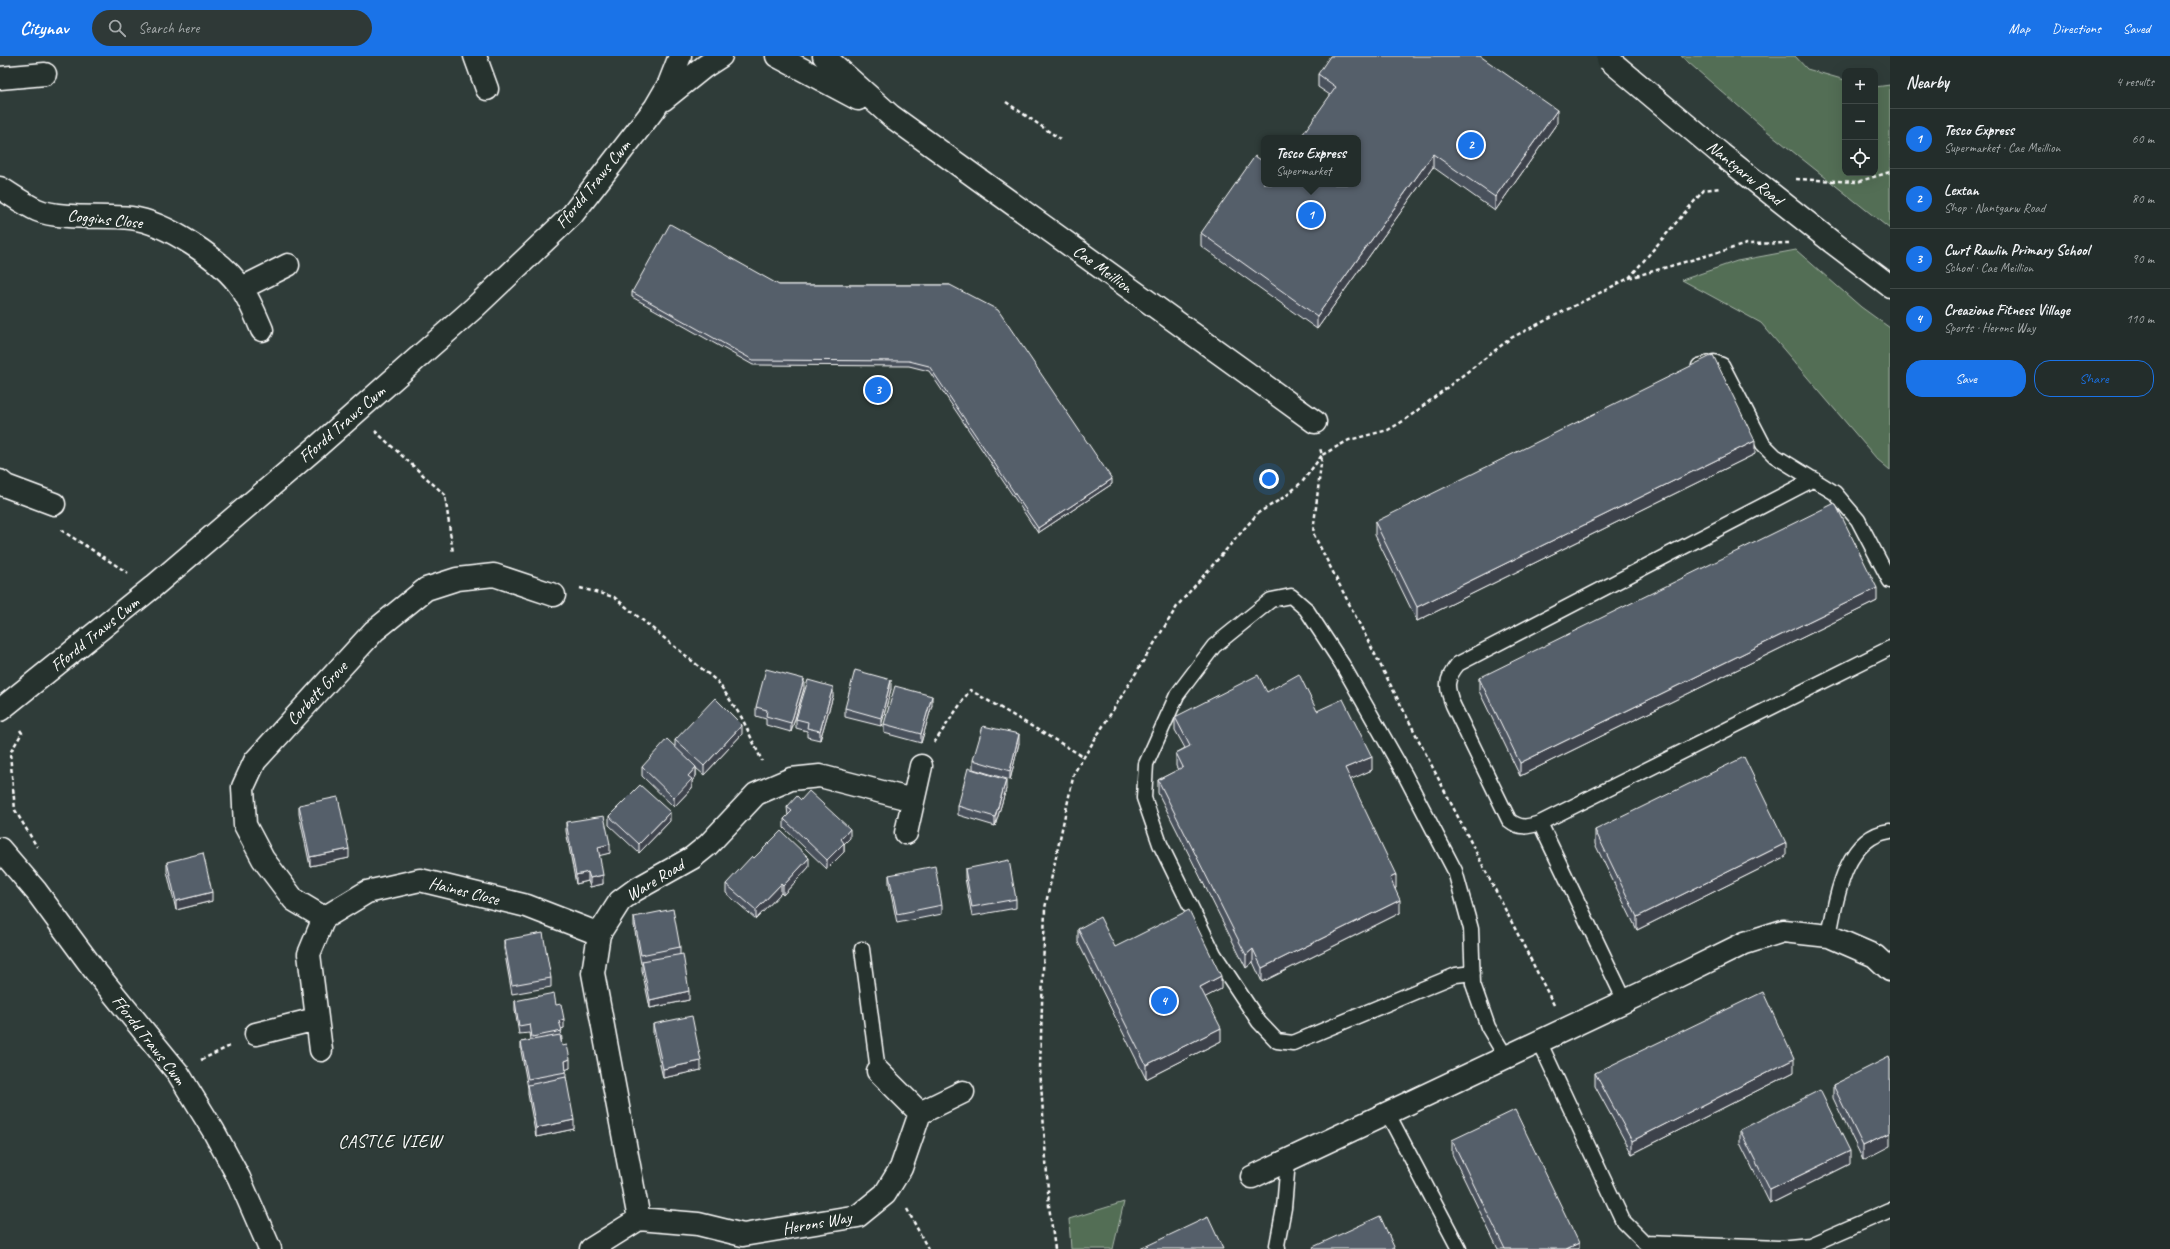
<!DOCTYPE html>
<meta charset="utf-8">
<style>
:root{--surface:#232d2b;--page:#2f3937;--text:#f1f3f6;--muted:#a3a8a9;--line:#404947;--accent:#1a73e8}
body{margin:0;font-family:Caveat,sans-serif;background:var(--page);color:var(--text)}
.controls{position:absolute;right:12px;top:12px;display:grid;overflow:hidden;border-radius:8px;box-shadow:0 4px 16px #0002}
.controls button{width:36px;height:36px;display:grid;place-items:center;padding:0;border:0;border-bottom:1px solid var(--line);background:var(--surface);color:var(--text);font:20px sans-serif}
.you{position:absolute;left:1269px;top:423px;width:14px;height:14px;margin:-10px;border:3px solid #fff;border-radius:50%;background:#1a73e8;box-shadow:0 0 0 6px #1a73e833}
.badge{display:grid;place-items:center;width:26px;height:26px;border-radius:50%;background:var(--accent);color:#fff;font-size:13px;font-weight:700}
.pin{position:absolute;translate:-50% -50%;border:2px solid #fff;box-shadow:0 1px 4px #0006}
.popup{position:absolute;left:1261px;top:79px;width:100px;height:52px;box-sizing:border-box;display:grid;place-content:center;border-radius:8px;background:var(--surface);filter:drop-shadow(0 1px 3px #0005);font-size:13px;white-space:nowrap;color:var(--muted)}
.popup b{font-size:15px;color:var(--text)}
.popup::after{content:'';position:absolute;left:50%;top:100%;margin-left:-8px;border:8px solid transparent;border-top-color:var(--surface)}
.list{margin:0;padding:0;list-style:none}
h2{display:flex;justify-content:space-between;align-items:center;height:52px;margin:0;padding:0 16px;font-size:17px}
h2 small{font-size:13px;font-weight:400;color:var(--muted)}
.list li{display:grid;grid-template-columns:26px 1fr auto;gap:12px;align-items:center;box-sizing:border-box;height:60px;padding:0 16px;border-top:1px solid var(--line)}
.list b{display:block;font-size:15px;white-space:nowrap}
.list p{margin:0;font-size:13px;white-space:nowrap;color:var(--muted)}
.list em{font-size:13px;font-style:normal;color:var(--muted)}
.actions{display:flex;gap:8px;padding:12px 16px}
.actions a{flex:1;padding:9px 0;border:1px solid var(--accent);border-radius:16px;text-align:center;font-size:14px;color:var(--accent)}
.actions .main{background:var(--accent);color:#fff}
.icon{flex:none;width:22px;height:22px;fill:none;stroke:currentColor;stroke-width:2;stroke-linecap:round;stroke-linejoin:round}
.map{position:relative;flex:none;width:1890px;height:1193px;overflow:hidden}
header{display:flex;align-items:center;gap:24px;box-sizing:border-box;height:56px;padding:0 20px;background:var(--accent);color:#fff}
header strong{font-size:19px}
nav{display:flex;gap:22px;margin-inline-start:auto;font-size:14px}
.search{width:280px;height:36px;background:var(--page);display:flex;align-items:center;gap:10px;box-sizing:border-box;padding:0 14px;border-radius:22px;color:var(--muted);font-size:15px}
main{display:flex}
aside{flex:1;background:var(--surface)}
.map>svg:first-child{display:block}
.green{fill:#536e55;stroke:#a9b6aa}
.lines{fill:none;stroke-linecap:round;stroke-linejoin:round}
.lane-casing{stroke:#fff;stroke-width:17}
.street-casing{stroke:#fff;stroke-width:25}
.secondary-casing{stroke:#fff;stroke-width:25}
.path{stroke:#fff;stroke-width:2.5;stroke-dasharray:4 3;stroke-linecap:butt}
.lane{stroke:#26332d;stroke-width:14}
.street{stroke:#26332d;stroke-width:22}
.secondary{stroke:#26332d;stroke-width:22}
.secondary-bridge-casing{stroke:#fff;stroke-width:25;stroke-linecap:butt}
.secondary-bridge{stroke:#26332d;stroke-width:22}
.wall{fill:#49515c;stroke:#fff}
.shaded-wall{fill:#3c424b;stroke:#fff}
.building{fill:#555e6b;stroke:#fff}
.labels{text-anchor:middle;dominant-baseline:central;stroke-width:3;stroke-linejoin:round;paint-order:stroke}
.street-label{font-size:17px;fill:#fff;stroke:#26332d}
.neighbourhood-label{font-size:18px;letter-spacing:1px;fill:#fff;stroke:#26332d}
</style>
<header>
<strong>Citynav</strong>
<div class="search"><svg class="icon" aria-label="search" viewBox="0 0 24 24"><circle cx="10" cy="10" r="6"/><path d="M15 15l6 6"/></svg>Search here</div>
<nav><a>Map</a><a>Directions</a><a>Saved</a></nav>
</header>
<main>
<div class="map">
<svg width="1890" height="1193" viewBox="0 0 1890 1193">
<rect width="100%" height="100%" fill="#2f3c39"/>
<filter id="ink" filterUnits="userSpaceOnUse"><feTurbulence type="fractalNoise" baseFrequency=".025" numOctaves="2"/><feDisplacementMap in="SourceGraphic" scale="8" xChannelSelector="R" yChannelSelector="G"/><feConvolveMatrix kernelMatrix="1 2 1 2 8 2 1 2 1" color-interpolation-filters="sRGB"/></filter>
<g filter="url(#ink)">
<!-- green -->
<path class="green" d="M1681,0h114l12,13 38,11v93h30v-86l15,-2v144l-123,-98z
M1796,194l65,57 29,21v142l-13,-11 -116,-136 -79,-43 55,-19z
M1124,1146l-11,47h-42l-2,-30z"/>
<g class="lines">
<defs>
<path id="lane" d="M1699,310l15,-4 8,3 41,79 12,12 60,37 23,27 32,61
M1814,423l-356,185c-13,16 -12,23 -5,41l56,115c11,9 19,7 31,3l350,-175
M1540,767l85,178
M1829,880c7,-36 15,-99 61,-105
M862,893l16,122
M1473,917l-17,2 -34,14 -129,54 -16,-2 -18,-19 -45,-68 -54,-110 -16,-46 2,-34 31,-69 37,-49 57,-46 20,-4 15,13 36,55 63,111 50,96 16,58 2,55 15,43 18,30
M1539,985l84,180 22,22 134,5 31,-3 80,-35
M1388,1058l71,135
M1278,1193l-1,-4 7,-37 4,-47"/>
<path id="street" d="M475,0l12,33
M777,0l81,43
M824,0l67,60 424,306
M0,22l45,-4
M663,44l41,-33 17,-11
M0,132c12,7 24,16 37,22 24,10 67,5 94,8 34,4 92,42 111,71 8,12 14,27 20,41
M242,232l46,-23
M0,425l6,5 48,18
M0,654l154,-124 164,-140 156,-138 98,-93 83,-107 14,-24 11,-28
M906,777l15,-67
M0,793l36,42 59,80 83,102 35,57 26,48 31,71
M324,862l-30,-18 -31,-41 -18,-34 -2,-38 12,-26 119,-130 52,-42 31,-10 37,-4 60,20
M256,978l60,-15
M321,994l-12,-96 15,-36 43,-26 53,-12 107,26 72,28
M920,1057l43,-21
M1252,1121l422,-199 71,-35 38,-12 46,5 46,20 15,14
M639,1163l-46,-246 6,-39 21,-33 15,-11 57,-32 16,-13 48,-51 35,-15 29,-3 93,24
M591,1193l48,-30 59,5 45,11 115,-19 27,-22 16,-26 19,-55 -42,-42"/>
<path id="secondary" d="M1832,186l58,44"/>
</defs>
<!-- lane casing -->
<use href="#lane" class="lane-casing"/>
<!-- street casing -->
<use href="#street" class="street-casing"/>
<!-- secondary casing -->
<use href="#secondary" class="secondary-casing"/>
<!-- path -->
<path class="path" d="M1006,46l54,37
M1796,123l61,3 33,-10
M1629,222l118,-34 42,-1
M375,375l70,64 8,58
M61,474l67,43
M580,532l34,9 104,85 24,36 20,43
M20,674l2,3 -12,20 5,57 22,37
M934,687l36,-53 114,67
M1554,949l-241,-472 9,-78 27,-15 39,-10 17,-10 106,-82 118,-60 75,-88 16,-2
M201,1004l31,-15
M907,1153l21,40
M1055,1193l-6,-43 -9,-138 5,-160 29,-135 104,-168 80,-92 28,-17 17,-15 19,-26 -2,-7"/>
<!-- lane -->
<use href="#lane" class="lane"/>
<!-- street -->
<use href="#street" class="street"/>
<!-- secondary -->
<use href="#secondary" class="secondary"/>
<defs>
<path id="secondary-bridge" d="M1608,3l113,95 111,88"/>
</defs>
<!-- secondary-bridge casing -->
<use href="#secondary-bridge" class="secondary-bridge-casing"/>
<!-- secondary-bridge -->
<use href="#secondary-bridge" class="secondary-bridge"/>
</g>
<!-- wall -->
<path class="wall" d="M1318,18l239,49 -62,88 -62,-44 -116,162 -116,-83v-13l63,-49h94l-28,-89 -12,-8z
M779,229h171l162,199 -74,49 -109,-162 -20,-5 -156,-1 -121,-68v-5z
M1755,398l-338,167 -42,-86v-13z
M1877,545l-357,175 -41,-85v-13z
M804,632l-13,44 -25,-7v-6l-10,-3v-9z
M891,633l-10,37 -36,-9v-9z
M1267,636l50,19 55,59 -22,9 46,109 -1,1 5,24 -138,69 -9,-20 -7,6 -88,-175v-13l20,-10 -2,-4v-13l9,-5 -10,-18v-13z
M833,640l-13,44 -13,-3v-6l-11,-3v-9z
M932,649l-11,38 -37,-10v-9z
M742,678l-38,41 -8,-7v8l-4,5v7l-18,19 -32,-31v-9l33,-21v-6z
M1019,687l-9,37 -37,-11v-9z
M1006,733l-11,37 -37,-11v-9z
M801,744l49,38 -6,6v8l-17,17 -43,-41v-9l4,-3 -1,-9z
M299,749l50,53 -39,8 -11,-52z
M609,760l61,5 -31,32 -30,-28z
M566,766l44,31 -11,2 4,29 -13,3 -2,-6 -12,3 -10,-53z
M1595,774l191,26 -149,74 -42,-86z
M754,802l55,9 -26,28 -2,-2 -25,26 -30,-26v-9z
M167,806l45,39 -36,9 -9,-39z
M965,813l51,30v9l-44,8 -7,-38z
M889,819l53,30v9l-45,9 -8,-39z
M634,861l46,30v7l9,46 -39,8 -8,-38v-6h-1l-7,-38z
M1078,873l37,18 106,42 -16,8 16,44 -75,38 -68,-137z
M504,884l47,38v9l-39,7 -8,-45z
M515,945l41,4 8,23 -3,1 1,11h-1l1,6 8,22 -4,1v11l8,49 -38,8 -8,-43v-6l-7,-37v-9l10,-2 -1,-7 -11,1 -4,-24z
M653,968l48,46 -38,8 -10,-45z
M1890,1004l-27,100 -30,-62v-13z
M1794,1016l-162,82 -37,-68v-13z
M1740,1074l110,34 -80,40 -30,-61z
M1452,1084l127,109h-81l-46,-95z"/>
<!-- shaded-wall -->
<path class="shaded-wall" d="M1557,54v13l-62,88v-14z
M1433,98v13l-116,162v-13z
M1755,385v13l-338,167v-14z
M1112,423v5l-74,49v-5z
M1877,532v13l-357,175v-13z
M804,623v9l-13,44v-9z
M891,624v9l-10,37v-8z
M833,631v9l-13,44v-9z
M932,640v9l-11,38v-9z
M742,669v9l-38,41v-9z
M1019,678v9l-9,37v-9z
M1372,701v13l-27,12v-14z
M696,711v9l-4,5v7l-18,19v-9l14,-22z
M1006,724v9l-11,37v-9z
M670,756v9l-31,32v-9z
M850,773v9l-6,6v8l-17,17v-9l14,-21z
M1786,787v13l-149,74v-13z
M610,788v9l-12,3v-9z
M349,793v9l-39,8v-9z
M809,802v9l-26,28v-9z
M588,816v9l-12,3v-9z
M603,819v9l-13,3v-9z
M1396,819v13l-6,3v-13z
M781,828v9l-25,26v-9z
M212,836v9l-36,9v-9z
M1400,844v13l-138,69v-14z
M1253,893v13l-7,6v-13z
M1221,920v13l-21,11v-13z
M689,935v9l-39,8v-8z
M564,963v9l-5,2v-9z
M1221,972v13l-75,38v-14z
M570,1003v9l-5,2v-9z
M1794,1003v13l-162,82v-13z
M701,1005v9l-38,8v-9z
M574,1064v9l-38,8v-9z
M1890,1077v13l-27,14v-14z
M1850,1095v13l-80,40v-14z
M1579,1187v6h-13z"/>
<!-- building -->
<path class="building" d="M1330,0h150l77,54 -62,87 -62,-43 -116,162 -116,-83 54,-77 9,6v22h94v-46h-58l36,-51 -18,-13z
M670,168l109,61h171l48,25 114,169 -74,49 -109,-162 -20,-5 -156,-1 -121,-68z
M1713,299l42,86 -338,166 -42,-85z
M1835,447l42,85 -357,175 -41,-85z
M766,613l38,10 -13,44 -25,-7 1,-6 -11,-3z
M855,614l36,10 -10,38 -36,-10z
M1299,618l18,37 26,-12 29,58 -27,11 51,107 -6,3 10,22 -138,68 -9,-19 -7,6 -88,-175 25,-13 -7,-14 14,-7 -15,-29 83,-42 9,17z
M808,624l25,7 -13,44 -13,-3 1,-6 -12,-3z
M895,630l37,10 -11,38 -37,-10z
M715,642l27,27 -38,41 -29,-26z
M983,670l36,8 -9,37 -37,-11z
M667,683l29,28 -8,9 4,3 -18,19 -32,-31z
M1744,701l42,86 -149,74 -42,-87z
M968,712l38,12 -11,37 -37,-11z
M640,729l30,27 -31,32 -30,-28z
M809,735l41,38 -9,10 3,4 -17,17 -43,-41 8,-8 -5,-4 10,-11 4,4z
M338,741l11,52 -39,8 -11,-52z
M604,760l6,28 -12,3 5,28 -13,3 -2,-6 -12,3 -10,-53z
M781,775l28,27 -26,28 -2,-2 -25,26 -30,-26 26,-28 2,2z
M203,797l9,39 -36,9 -9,-39z
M1009,804l7,39 -44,8 -7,-38z
M935,810l7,39 -45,9 -8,-39z
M673,853l7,38 -39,8 -7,-38z
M1189,854l32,66 -21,11 21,41 -75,37 -68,-136 22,-12 15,30z
M543,877l8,45 -39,7 -8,-45z
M683,898l6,37 -39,9 -8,-39z
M1763,936l31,67 -162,82 -37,-68z
M554,937l2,12 5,-1 3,15 -5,2 3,10 -30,6 -2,-13 -11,2 -4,-25z
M692,960l9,45 -38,8 -10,-45z
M560,979l2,11 5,-1 3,14 -5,2 1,11 -38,7 -7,-37z
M1889,1001l1,3v73l-27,13 -30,-61z
M566,1021l8,43 -38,8 -8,-43z
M1820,1034l30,61 -80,39 -30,-60z
M1515,1054l64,133 -13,6h-61l-53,-109z
M1380,1160l15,33h-81l-1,-2z
M1208,1161l15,32h-83z"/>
</g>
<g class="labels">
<!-- street labels -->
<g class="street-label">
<text transform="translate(1745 117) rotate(39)">Nantgarw Road</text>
<text transform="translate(593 128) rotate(-51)">Ffordd Traws Cwm</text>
<text transform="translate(105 163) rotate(6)">Coggins Close</text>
<text transform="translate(1103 213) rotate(36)">Cae Meillion</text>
<text transform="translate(342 368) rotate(-41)">Ffordd Traws Cwm</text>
<text transform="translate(95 578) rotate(-39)">Ffordd Traws Cwm</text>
<text transform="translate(317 637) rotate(-47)">Corbett Grove</text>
<text transform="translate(655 824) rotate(-31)">Ware Road</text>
<text transform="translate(464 835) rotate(14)">Haines Close</text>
<text transform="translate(149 984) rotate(52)">Ffordd Traws Cwm</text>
<text transform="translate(817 1167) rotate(-10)">Herons Way</text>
</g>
<!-- neighbourhood labels -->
<g class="neighbourhood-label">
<text x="390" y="1085">CASTLE VIEW</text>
</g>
</g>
</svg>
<div class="controls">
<button>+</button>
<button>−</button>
<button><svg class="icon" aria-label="locate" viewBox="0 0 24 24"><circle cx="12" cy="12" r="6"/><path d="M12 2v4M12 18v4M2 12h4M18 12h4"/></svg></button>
</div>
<div class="you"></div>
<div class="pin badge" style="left:1311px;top:159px">1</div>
<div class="popup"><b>Tesco Express</b>Supermarket</div>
<div class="pin badge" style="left:1471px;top:89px">2</div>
<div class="pin badge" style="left:878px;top:334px">3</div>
<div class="pin badge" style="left:1164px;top:945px">4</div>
</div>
<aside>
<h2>Nearby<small>4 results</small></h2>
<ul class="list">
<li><span class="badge">1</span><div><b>Tesco Express</b><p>Supermarket · Cae Meillion</p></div><em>60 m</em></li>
<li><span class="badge">2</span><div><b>Lextan</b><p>Shop · Nantgarw Road</p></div><em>80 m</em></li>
<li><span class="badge">3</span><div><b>Cwrt Rawlin Primary School</b><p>School · Cae Meillion</p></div><em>90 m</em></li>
<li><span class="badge">4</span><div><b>Creazione Fitness Village</b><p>Sports · Herons Way</p></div><em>110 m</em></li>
</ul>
<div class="actions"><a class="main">Save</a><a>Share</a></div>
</aside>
</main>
